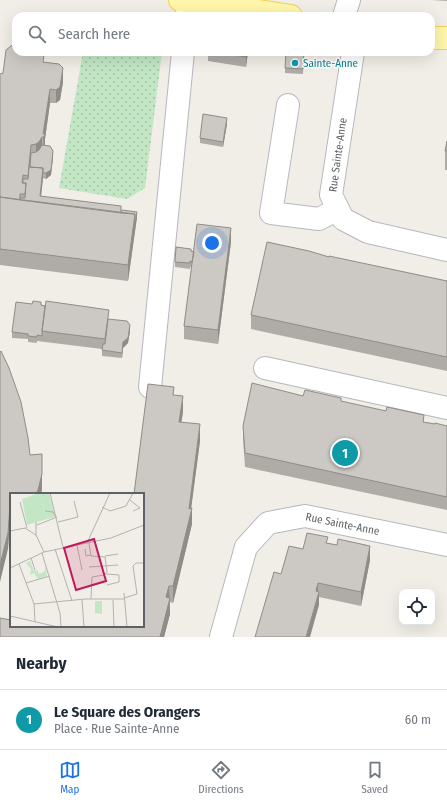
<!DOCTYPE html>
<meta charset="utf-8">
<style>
:root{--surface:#fff;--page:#f2f2f3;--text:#1f2937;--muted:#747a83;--line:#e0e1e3;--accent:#1a73e8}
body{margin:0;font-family:"Fira Sans Condensed",sans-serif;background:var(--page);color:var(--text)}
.controls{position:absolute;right:12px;bottom:12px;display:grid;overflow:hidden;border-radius:8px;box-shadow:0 4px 16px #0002}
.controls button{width:36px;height:36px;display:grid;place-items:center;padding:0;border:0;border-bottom:1px solid var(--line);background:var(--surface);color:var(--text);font:20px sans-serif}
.you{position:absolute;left:212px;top:243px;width:14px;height:14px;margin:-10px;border:3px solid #fff;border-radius:50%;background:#1a73e8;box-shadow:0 0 0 6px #1a73e833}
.badge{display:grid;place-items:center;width:26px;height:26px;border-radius:50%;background:var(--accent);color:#fff;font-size:13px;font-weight:700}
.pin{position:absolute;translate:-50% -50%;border:2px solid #fff;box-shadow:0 1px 4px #0006}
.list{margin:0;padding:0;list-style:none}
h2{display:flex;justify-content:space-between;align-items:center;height:52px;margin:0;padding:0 16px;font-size:17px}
h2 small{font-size:13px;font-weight:400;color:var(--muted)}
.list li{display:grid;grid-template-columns:26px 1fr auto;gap:12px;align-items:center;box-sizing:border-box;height:60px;padding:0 16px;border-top:1px solid var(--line)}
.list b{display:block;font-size:15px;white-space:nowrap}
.list p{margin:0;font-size:13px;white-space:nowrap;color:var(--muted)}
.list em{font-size:13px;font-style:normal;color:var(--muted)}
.icon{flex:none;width:22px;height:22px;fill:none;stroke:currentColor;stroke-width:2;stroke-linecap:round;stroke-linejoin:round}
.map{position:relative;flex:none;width:447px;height:637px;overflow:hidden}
.search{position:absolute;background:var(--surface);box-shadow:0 4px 16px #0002;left:12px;right:12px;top:12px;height:44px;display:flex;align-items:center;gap:10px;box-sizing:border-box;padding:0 14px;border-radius:12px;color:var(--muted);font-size:15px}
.sheet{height:112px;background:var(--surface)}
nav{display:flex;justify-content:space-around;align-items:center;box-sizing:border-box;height:56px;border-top:1px solid var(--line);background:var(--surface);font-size:11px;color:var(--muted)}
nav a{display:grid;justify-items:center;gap:2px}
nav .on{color:var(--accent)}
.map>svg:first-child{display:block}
.grass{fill:url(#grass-dots)}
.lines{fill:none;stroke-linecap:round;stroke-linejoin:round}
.minor-casing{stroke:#b6b8bd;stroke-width:24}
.major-casing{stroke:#f2d05d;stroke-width:24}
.minor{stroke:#fff;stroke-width:22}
.major{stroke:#fff6ac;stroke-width:22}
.wall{fill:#afaca8}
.shaded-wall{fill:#8f8c88}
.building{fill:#ccc8c3;stroke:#8f8c88}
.culture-dot{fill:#0f9aa8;stroke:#fff;stroke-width:1.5}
.labels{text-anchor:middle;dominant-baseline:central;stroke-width:3;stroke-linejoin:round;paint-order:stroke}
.culture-label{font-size:11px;fill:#0d838f;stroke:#fff;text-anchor:start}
.street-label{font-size:11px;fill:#5e6166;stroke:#fff}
.inset-road{fill:none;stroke:#b2b2af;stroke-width:1}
.view{fill:#c2185b;fill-opacity:0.15;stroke:#c2185b;stroke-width:2}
.inset-edge{fill:none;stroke:#5e6166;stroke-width:2}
</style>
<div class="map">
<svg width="447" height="637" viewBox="0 0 447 637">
<defs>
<pattern id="grass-dots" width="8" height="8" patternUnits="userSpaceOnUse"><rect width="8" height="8" fill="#c3e7c5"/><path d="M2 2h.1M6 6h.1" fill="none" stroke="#a2bfa4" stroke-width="1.8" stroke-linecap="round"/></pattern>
</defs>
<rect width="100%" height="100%" fill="#f0eee6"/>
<!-- grass -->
<path class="grass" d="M83,52h79l-17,136 -18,11 -68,-11z"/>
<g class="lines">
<defs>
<g id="minor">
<path d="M187,16l1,-15"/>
<path d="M344,16l5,-16"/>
<path d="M353,52l-22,143 12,24 25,13 79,18"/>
<path d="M288,105l-17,108 48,6 19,-10"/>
<path d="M265,368l182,40"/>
<path d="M150,387l33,-335"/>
<path id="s1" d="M221,637l25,-90 22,-24 37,-7 142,29"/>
</g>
<path id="major" d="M180,0l26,3 85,13
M431,38h16"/>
</defs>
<!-- minor casing -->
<use href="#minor" class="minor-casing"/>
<!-- major casing -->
<use href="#major" class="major-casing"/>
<!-- minor -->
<use href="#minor" class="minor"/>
<!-- major -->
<use href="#major" class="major"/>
</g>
<!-- wall -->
<path class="wall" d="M432,0h15v1z
M208,52h40l-2,15 -38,-6z
M304,52l-1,22 -18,-1v-5z
M44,62l19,20 -3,18 -4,3h-6l-5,36v7l8,11 -2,18 -5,4 -3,-1 -2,18 80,15 16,6 -9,64 -128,-16v-191z
M227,124l-4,23 -23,-4v-5z
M447,141v29h-2v-19z
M231,242l-13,102 -34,-5v-13l8,-59h-2v2l-15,-2v-5l16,-11 3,1z
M329,257l118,24v90l-196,-42v-14z
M41,305l68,14 21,12 -2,12 -5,5 -1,10 -20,-2v-7l-65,-8v2l-9,-1v-3l-16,-1v-6z
M0,352l30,103 12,15v20l-31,4v27h-1l-2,28z
M174,395l9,17 -2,10 19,19 -9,67 1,16 -19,79 -3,-1v12l-6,23h-164l11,-17 132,6z
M303,396l38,5 83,21 23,4v84l-202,-43 -2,-28v-13z
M328,543l42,17 -9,46 -42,-9v8l-38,-31 22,-25z"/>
<!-- shaded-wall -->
<path class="shaded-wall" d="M246,52h2l-2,15z
M63,68v14l-3,18 -4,3v-13z
M50,89v14l-5,36v8l-1,4 -1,-17z
M227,118v6l-4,23v-5z
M42,137v14l-6,7v-14z
M31,145v14l-3,30v-13z
M53,151v6l-2,18 -5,4v-6z
M43,168v10l-3,28v-10z
M137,212v5l-9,64v-16l7,-51z
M231,228v14l-13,102v-14z
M130,325v6l-2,12 -5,5 -1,10v-5l1,-11z
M183,396v16l-4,26v-16z
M200,424v17l-10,76 2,-9v16l-19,79v-17l16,-77z
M42,454v36l-1,4h-5z
M10,505v16l-2,28 -8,33v-17z
M370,546v14l-9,46v-14z
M318,583v12l1,-3v13l-9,32h-4z
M169,586l1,28 -6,23h-4l6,-40z"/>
<!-- building -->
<path class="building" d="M16,42v10h27l1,2 -1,8 16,2 4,4 -3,19 -4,3 -6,-1 -7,45 2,-1 -1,4h-2l-3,5 -3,2 -5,1 -3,31 -5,-1 -1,8h4l-1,11h-5v6l-20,-3v-123l3,-1 3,-23z
M216,52h30v5z
M286,52h18l-1,17 -18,-1z
M203,114l24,4 -4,24 -23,-4z
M447,141v10h-2z
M42,145l8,1 3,5 -2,19 -5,3h-3v-5l-13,-1 1,-14 5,-1 3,-2z
M29,167l14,1 -3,28 81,10v7l-101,-13v-2h5l1,-15h-3v-4h5z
M0,197l135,17 -7,51 -128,-16z
M122,210l15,2 -2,13v-11l-14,-1z
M197,224l34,4 -13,102 -34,-4z
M267,242l42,9 20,6v-1l118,25v76l-196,-42z
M176,247l15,2v2l3,1 -2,10 -2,-1v2l-15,-1z
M33,301l8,1v3l4,1 -3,25v5l-5,-1v2l-9,-1v-2l-16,-2 4,-30 16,2z
M46,301l63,9 -4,29 -63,-8z
M108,319l19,2 3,4 -2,13 -5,4 -1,11 -20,-3 1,-6h2z
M1,351l8,17 12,34 7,36 2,17 12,-1v20l-4,16 -2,4h-25v11h-1l-2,28 -8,32v-213z
M252,383l51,13 2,-6 36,8v3l45,10 1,-4 37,8 -1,7 12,2v-1l12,3v71l-202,-44 -2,-27z
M148,384l26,3 -1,8 10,1 -4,26 21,2 -11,85 3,-1 -19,78h-4l-3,11 4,1 -10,39h-160v-19l11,2v6h132v-132h-9z
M307,533l21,4 -2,6 11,2 1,-6 32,7 -9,46 -43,-9 -2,8 3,1 -13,45h-51l19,-65 7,2 8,-28 14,3z"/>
<!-- markers -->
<circle class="culture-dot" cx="295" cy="63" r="4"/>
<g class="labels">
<!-- culture labels -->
<g class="culture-label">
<text x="303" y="63">Sainte-Anne</text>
</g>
<!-- street labels -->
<g class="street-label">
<text transform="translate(338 155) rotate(-82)">Rue Sainte-Anne</text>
<text stroke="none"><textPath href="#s1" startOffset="202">Rue Sainte-Anne</textPath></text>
</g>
</g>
<!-- overview -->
<g transform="translate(10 493)">
<rect width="134" height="134" fill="#f0eee6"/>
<path d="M29,0h10l6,22 -1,2 -7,2zM20,68l4,10 3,-1 2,4 6,-3v-7l2,12 -9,3 -4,-6 -4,2 1,-6 -5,-6zM85,108h7v13l-7,-1z" fill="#c3e7c5"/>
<path d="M29,0l8,26 -20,6 -5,-26z" fill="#c3e7c5"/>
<path class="inset-road" d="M40,0l13,54M120,7l10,8 -7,3M10,9l7,26M92,14l8,4 16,-5 7,-13M35,18l8,1 3,5M26,29v13l8,17M48,29l20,-5 -4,-16M27,32l20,-8M0,38l15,-3 11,7M77,50l23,-50M79,50l2,13 14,1 2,15 -3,3 -12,2 -1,22M67,52l5,25M45,56l17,52M75,56l1,7 5,-1M32,60l18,60 1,14M95,63l13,-2M21,65l4,12M9,71l15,40 1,18M79,74l29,-2M0,75l34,-16 67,-14 33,-13M96,81l13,1v7l-12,3M16,90l24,-7M114,100l3,34M114,105l13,-4 -4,-28 3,-3h8M72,107l2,27M103,107l1,27M24,111l51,-5h39M0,123l48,11"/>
<path class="view" d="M84,46l12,42 -30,9 -12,-42z"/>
<rect width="134" height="134" class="inset-edge"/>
</g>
</svg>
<div class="controls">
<button><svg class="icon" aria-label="locate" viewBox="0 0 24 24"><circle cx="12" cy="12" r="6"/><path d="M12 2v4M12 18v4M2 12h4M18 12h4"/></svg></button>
</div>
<div class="you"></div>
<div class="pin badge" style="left:345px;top:453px;background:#0f9aa8">1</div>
<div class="search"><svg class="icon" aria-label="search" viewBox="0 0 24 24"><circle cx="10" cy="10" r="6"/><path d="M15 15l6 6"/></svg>Search here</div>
</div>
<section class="sheet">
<h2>Nearby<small></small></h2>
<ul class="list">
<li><span class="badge" style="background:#0f9aa8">1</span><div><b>Le Square des Orangers</b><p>Place · Rue Sainte-Anne</p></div><em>60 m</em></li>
</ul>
</section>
<nav>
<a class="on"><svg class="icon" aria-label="map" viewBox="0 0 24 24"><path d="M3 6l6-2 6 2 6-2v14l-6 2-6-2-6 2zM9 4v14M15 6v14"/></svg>Map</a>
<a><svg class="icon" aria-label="directions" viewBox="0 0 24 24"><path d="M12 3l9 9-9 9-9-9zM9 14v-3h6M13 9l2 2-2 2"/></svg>Directions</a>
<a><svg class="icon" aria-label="saved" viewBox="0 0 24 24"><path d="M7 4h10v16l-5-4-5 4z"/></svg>Saved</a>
</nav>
